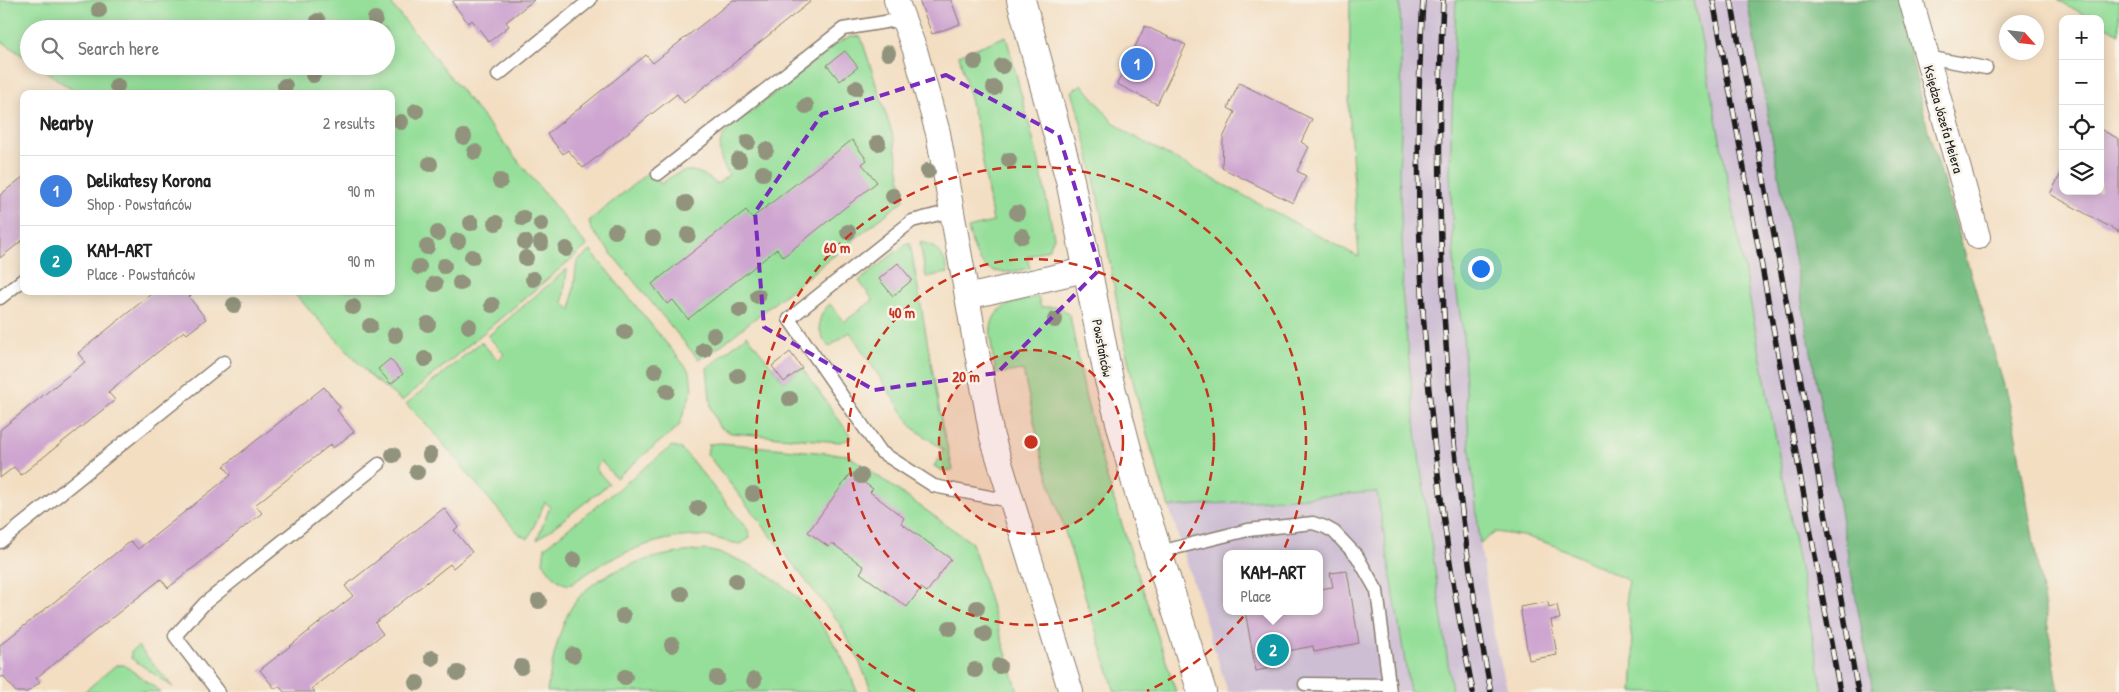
<!DOCTYPE html>
<meta charset="utf-8">
<style>
:root{--surface:#fff;--page:#f6f6f6;--text:#222;--muted:#767676;--line:#e0e0e0;--accent:#db2777}
body{margin:0;font-family:"Patrick Hand",sans-serif;background:var(--page);color:var(--text)}
.controls{position:absolute;right:15px;top:15px;display:grid;overflow:hidden;border-radius:10px;box-shadow:0 2px 12px #0003}
.controls button{width:45px;height:45px;display:grid;place-items:center;padding:0;border:0;border-bottom:1px solid var(--line);background:var(--surface);color:var(--text);font:25px sans-serif}
.compass{position:absolute;left:1999px;top:15px;width:45px;height:45px;border-radius:50%;background:var(--surface);box-shadow:0 2px 12px #0003;rotate:117deg}
.you{position:absolute;left:1480px;top:268px;width:18px;height:18px;margin:-12px;border:4px solid #fff;border-radius:50%;background:#1a73e8;box-shadow:0 0 0 8px #1a73e833}
.badge{display:grid;place-items:center;width:32px;height:32px;border-radius:50%;background:var(--accent);color:#fff;font-size:16px;font-weight:700}
.pin{position:absolute;translate:-50% -50%;border:2px solid #fff;box-shadow:0 1px 5px #0006}
.popup{position:absolute;left:1223px;top:550px;width:100px;height:65px;box-sizing:border-box;display:grid;place-content:center;border-radius:10px;background:var(--surface);filter:drop-shadow(0 1px 4px #0005);font-size:16px;white-space:nowrap;color:var(--muted)}
.popup b{font-size:19px;color:var(--text)}
.popup::after{content:'';position:absolute;left:50%;top:100%;margin-left:-10px;border:10px solid transparent;border-top-color:var(--surface)}
.list{margin:0;padding:0;list-style:none}
h2{display:flex;justify-content:space-between;align-items:center;height:65px;margin:0;padding:0 20px;font-size:21px}
h2 small{font-size:16px;font-weight:400;color:var(--muted)}
.list li{display:grid;grid-template-columns:32px 1fr auto;gap:15px;align-items:center;box-sizing:border-box;height:70px;padding:0 20px;border-top:1px solid var(--line)}
.list b{display:block;font-size:19px;white-space:nowrap}
.list p{margin:0;font-size:16px;white-space:nowrap;color:var(--muted)}
.list em{font-size:16px;font-style:normal;color:var(--muted)}
.icon{flex:none;width:28px;height:28px;fill:none;stroke:currentColor;stroke-width:2;stroke-linecap:round;stroke-linejoin:round}
.map{position:relative;flex:none;width:2119px;height:692px;overflow:hidden}
.search{position:absolute;background:var(--surface);box-shadow:0 2px 12px #0003;left:20px;top:20px;width:375px;height:55px;display:flex;align-items:center;gap:12px;box-sizing:border-box;padding:0 18px;border-radius:28px;color:var(--muted);font-size:19px}
.panel{position:absolute;background:var(--surface);box-shadow:0 2px 12px #0003;left:20px;top:90px;width:375px;height:205px;border-radius:10px}
.map>svg:first-child{display:block}
.industrial{fill:#cdbed3;fill-rule:evenodd}
.green{fill:#95df9a;stroke:#587e5b}
.forest{fill:#78be82;stroke:#4a6d4f}
.building{fill:#cea5d0}
.lines{fill:none;stroke-linecap:round;stroke-linejoin:round}
.service-casing{stroke:#887d6f;stroke-width:15}
.minor-casing{stroke:#887d6f;stroke-width:26}
.tertiary-casing{stroke:#887d6f;stroke-width:30}
.service{stroke:#fff;stroke-width:12}
.minor{stroke:#fff;stroke-width:24}
.tertiary{stroke:#fff;stroke-width:28}
.rail-casing{stroke:#1c1c1c;stroke-width:5.5}
.rail{stroke:#f7f3e8;stroke-width:4;stroke-dasharray:11;stroke-linecap:butt}
.tree{fill:#91937c}
.marked{fill:none;stroke:#7b2cbf;stroke-width:4;stroke-dasharray:10 6;stroke-linejoin:round}
.ring{fill:none;stroke:#c8321e;stroke-width:2.5;stroke-dasharray:9 6}
.labels{text-anchor:middle;dominant-baseline:central;stroke-width:5;stroke-linejoin:round;paint-order:stroke}
.street-label{font-size:14px;fill:#1c1c1c;stroke:#f7f3e8}
.centre{fill:#c8321e;stroke:#f7f3e8;stroke-width:2.5}
.ring-label{font-size:15px;text-anchor:middle;font-weight:bold;fill:#c8321e;stroke:#f7f3e8;stroke-width:5;stroke-linejoin:round;paint-order:stroke}
</style>
<div class="map">
<svg width="2119" height="692" viewBox="0 0 2119 692">
<rect width="100%" height="100%" fill="#f7f3e8"/>
<filter id="ink" filterUnits="userSpaceOnUse"><feTurbulence type="fractalNoise" baseFrequency=".02" numOctaves="2"/><feDisplacementMap in="SourceGraphic" scale="10" xChannelSelector="R" yChannelSelector="G"/><feConvolveMatrix kernelMatrix="1 2 1 2 8 2 1 2 1" color-interpolation-filters="sRGB"/></filter>
<filter id="wash" filterUnits="userSpaceOnUse"><feTurbulence type="fractalNoise" baseFrequency=".0096" numOctaves="4" result="noise"/><feDisplacementMap in="SourceGraphic" scale="20" xChannelSelector="R" yChannelSelector="G"/><feGaussianBlur stdDeviation="1.12" result="paint"/><feColorMatrix in="noise" values="0 0 0 0 0 0 0 0 0 0 0 0 0 0 0 0 0 1.4 0 .05"/><feComposite in="paint" operator="in"/></filter>
<g filter="url(#wash)">
<rect width="100%" height="100%" fill="#f3dec2"/>
<!-- industrial -->
<path class="industrial" d="M1400,0h56l-6,173 5,108 8,53 6,106 11,103 15,98 13,51h-56l-35,-251 -15,-151 1,-29 -4,-91 3,-57z
M1694,0h53l126,692h-50z
M1377,492l33,200h-182l-59,-185zM1227,554h92v57h-92z"/>
<!-- green -->
<path class="green" d="M0,0h388l199,246 -185,155 -32,-25 -78,-85h99v-197h-313l-40,-28h348v-37h-357v31l-29,-20z
M1350,0h50l2,113 -3,58 4,90 -1,29 15,151 35,251h-42l-33,-200 -208,15c-18,-58 -36,-117 -47,-177 -15,-80 -26,-160 -50,-239l10,-7 29,36 18,14 230,123 -10,-146z
M1456,0h238l129,692h-191l2,-34 -8,-63 3,-14 -73,-35 -28,-9 -32,-5 -16,11 -11,-103 -6,-106 -8,-53 -5,-108z
M2058,0h61v34l-19,-11v-4h-8z
M851,36l10,1 33,102 10,61 -194,154 -12,5 -107,-130 -2,-8 61,-50 11,13c22,-17 34,-18 56,0l12,-9c-9,-14 -14,-29 -3,-43l111,-89z
M1006,36l33,126 15,75 -5,12 -22,8 3,11c-44,11 -52,0 -62,-40l25,-6 -16,-95 -18,-72z
M920,242c17,3 26,15 28,31l-22,4z
M907,243h3l32,182 11,45 -10,1 -9,-5 10,-16 -31,-22 -63,-96 -21,15c-11,-14 -15,-29 1,-43l14,18 29,-22 -14,-19z
M591,251l99,121 2,18 -13,36 -63,52 -15,-17 -6,7 14,16 -72,56 13,-33 -5,-5 -17,37 -9,-5 -10,-11 -79,-95 -24,-24 75,-62 17,18 6,-6 -16,-18 79,-67 -4,33 8,9 6,-50z
M1038,297l3,10h20l9,9 16,83 20,76 70,217h-61l-73,-234 -19,-88 -27,4c-8,-48 -15,-68 42,-77z
M747,335l37,47 18,-14 50,70 -12,4 -109,-9 -12,-6 -8,-19 -4,-40z
M721,443l127,12 124,88 46,149h-146l-15,-36 -18,-33 -132,-169 2,-10z
M672,446l8,2 9,9 59,73 2,8 -9,6c-14,-1 -27,-8 -41,-8 -46,0 -92,21 -128,48 -12,3 -22,-12 -29,-22l2,-15z
M707,550c75,17 124,71 150,142h-310c4,-26 12,-66 26,-87 26,-39 92,-53 134,-55z
M138,646l35,41 -42,-29v-6z
M116,665h8l37,27h-77z"/>
<!-- forest -->
<path class="forest" d="M1747,0h151l30,130 77,259 10,42 44,261h-186z"/>
<g id="blocks">
<!-- building -->
<path class="building" d="M455,0h79l-28,22 3,4 -20,16 -17,-22 -4,3 -16,-21z
M733,0h76l1,2 -126,101 -7,-9 -94,74 -15,-18 -5,4 -16,-20 99,-79 7,8z
M919,0h32l9,24 -28,10z
M1145,26l41,19 -29,59 -40,-20z
M845,51l13,16 -18,14 -13,-16z
M1239,83l73,36 -11,23 8,5 -12,24 9,5 -13,27 -71,-35 1,-30 12,-26 -7,-4z
M2100,129l19,10v93l-69,-38 13,-24v21h37z
M852,140l15,20 -5,4 15,18 -94,75 -6,-8 -89,70 -15,-19 -6,4 -15,-20 94,-74 6,8z
M24,176v63l-24,19v-63z
M898,263l14,17 -19,16 -14,-17z
M155,291h35l2,3 -3,3 17,22 -19,15 -3,-3 -76,61 7,8 -94,75 -7,-8 -14,11v-48l85,-68 -7,-9z
M790,352l12,16 -18,14 -12,-16z
M390,359l13,15 -12,10 -13,-15z
M324,387l16,20 -3,3 17,22 -21,16 -2,-4 -76,61 7,8 -94,75 -7,-9 -125,99 4,4 -13,10h-11l-13,-16 -3,2v-33l131,-104 7,8 93,-74 -7,-9z
M851,473l22,16 -3,3 34,26 -3,5 50,36 -24,33 -6,-4 -14,19 -47,-34 4,-6 -32,-24 -3,4 -21,-15z
M444,508l14,19 -4,3 18,22 -19,16 -3,-4 -75,59 8,11 -71,54 3,4h-31l-5,-6 -4,3 -15,-19 93,-74 -8,-10z
M1347,571l12,72 -45,9 -1,-6 -40,8 2,13 -19,4 -11,-60h74v-22l14,-2 -3,-14z
M1548,602l1,5 8,-2 3,14 -9,1 6,35 -28,5 -9,-53z"/>
</g>
</g>
<g filter="url(#ink)">
<use href="#blocks" fill-opacity="0" stroke="#887d6f" stroke-width="1"/>
<g class="lines">
<defs>
<path id="service" d="M1927,57l59,11
M498,75l92,-75
M658,174l185,-145 60,-10
M951,211l-39,10 -123,98 92,133 53,34 76,15
M0,298l24,-19
M0,542l224,-180
M1159,552l89,-22 65,-7 12,4 9,5 23,24 20,35 13,101
M1305,684l84,1
M218,692l-43,-56 30,-33 174,-139"/>
<path id="minor" d="M896,0l19,50 23,83 54,304 79,255
M1911,0l67,237
M967,297l122,-28"/>
<path id="tertiary" d="M1021,0l49,180 39,200 27,103 66,209"/>
</defs>
<!-- service casing -->
<use href="#service" class="service-casing"/>
<!-- minor casing -->
<use href="#minor" class="minor-casing"/>
<!-- tertiary casing -->
<use href="#tertiary" class="tertiary-casing"/>
<!-- service -->
<use href="#service" class="service"/>
<!-- minor -->
<use href="#minor" class="minor"/>
<!-- tertiary -->
<use href="#tertiary" class="tertiary"/>
<defs>
<path id="rail" d="M1423,0c-14,232 4,464 50,692
M1443,0c-11,233 3,463 48,692
M1713,0l127,692
M1731,0l127,692"/>
</defs>
<!-- rail casing -->
<use href="#rail" class="rail-casing"/>
<!-- rail -->
<use href="#rail" class="rail"/>
</g>
<!-- trees -->
<g class="tree">
<circle cx="99" cy="10" r="8"/>
<circle cx="375" cy="19" r="8"/>
<circle cx="318" cy="21" r="8"/>
<circle cx="888" cy="53" r="8"/>
<circle cx="975" cy="62" r="8"/>
<circle cx="1002" cy="66" r="8"/>
<circle cx="313" cy="75" r="8"/>
<circle cx="117" cy="86" r="8"/>
<circle cx="285" cy="86" r="8"/>
<circle cx="856" cy="88" r="8"/>
<circle cx="994" cy="88" r="8"/>
<circle cx="806" cy="106" r="8"/>
<circle cx="416" cy="111" r="8"/>
<circle cx="401" cy="122" r="8"/>
<circle cx="464" cy="137" r="8"/>
<circle cx="748" cy="142" r="8"/>
<circle cx="878" cy="143" r="8"/>
<circle cx="766" cy="150" r="8"/>
<circle cx="475" cy="152" r="8"/>
<circle cx="739" cy="160" r="8"/>
<circle cx="1009" cy="160" r="8"/>
<circle cx="430" cy="164" r="8"/>
<circle cx="928" cy="171" r="8"/>
<circle cx="763" cy="173" r="8"/>
<circle cx="500" cy="181" r="8"/>
<circle cx="893" cy="196" r="8"/>
<circle cx="686" cy="203" r="8"/>
<circle cx="1017" cy="213" r="8"/>
<circle cx="523" cy="218" r="8"/>
<circle cx="471" cy="223" r="8"/>
<circle cx="496" cy="223" r="8"/>
<circle cx="541" cy="224" r="8"/>
<circle cx="615" cy="231" r="8"/>
<circle cx="848" cy="232" r="8"/>
<circle cx="438" cy="233" r="8"/>
<circle cx="688" cy="235" r="8"/>
<circle cx="1022" cy="236" r="8"/>
<circle cx="653" cy="238" r="8"/>
<circle cx="458" cy="241" r="8"/>
<circle cx="525" cy="242" r="8"/>
<circle cx="541" cy="243" r="8"/>
<circle cx="427" cy="247" r="8"/>
<circle cx="566" cy="249" r="8"/>
<circle cx="472" cy="257" r="8"/>
<circle cx="526" cy="258" r="8"/>
<circle cx="444" cy="266" r="8"/>
<circle cx="419" cy="267" r="8"/>
<circle cx="533" cy="279" r="8"/>
<circle cx="460" cy="283" r="8"/>
<circle cx="435" cy="284" r="8"/>
<circle cx="758" cy="296" r="8"/>
<circle cx="234" cy="305" r="8"/>
<circle cx="492" cy="305" r="8"/>
<circle cx="353" cy="307" r="8"/>
<circle cx="740" cy="310" r="8"/>
<circle cx="1055" cy="320" r="8"/>
<circle cx="428" cy="324" r="8"/>
<circle cx="370" cy="326" r="8"/>
<circle cx="469" cy="326" r="8"/>
<circle cx="625" cy="332" r="8"/>
<circle cx="395" cy="335" r="8"/>
<circle cx="714" cy="335" r="8"/>
<circle cx="704" cy="350" r="8"/>
<circle cx="425" cy="359" r="8"/>
<circle cx="655" cy="371" r="8"/>
<circle cx="738" cy="376" r="8"/>
<circle cx="667" cy="391" r="8"/>
<circle cx="790" cy="399" r="8"/>
<circle cx="393" cy="455" r="8"/>
<circle cx="430" cy="455" r="8"/>
<circle cx="417" cy="472" r="8"/>
<circle cx="861" cy="476" r="8"/>
<circle cx="753" cy="494" r="8"/>
<circle cx="698" cy="508" r="8"/>
<circle cx="574" cy="560" r="8"/>
<circle cx="736" cy="581" r="8"/>
<circle cx="681" cy="594" r="8"/>
<circle cx="539" cy="601" r="8"/>
<circle cx="977" cy="608" r="8"/>
<circle cx="623" cy="616" r="8"/>
<circle cx="950" cy="628" r="8"/>
<circle cx="984" cy="634" r="8"/>
<circle cx="672" cy="645" r="8"/>
<circle cx="573" cy="655" r="8"/>
<circle cx="432" cy="658" r="8"/>
<circle cx="999" cy="666" r="8"/>
<circle cx="521" cy="667" r="8"/>
<circle cx="975" cy="670" r="8"/>
<circle cx="458" cy="673" r="8"/>
<circle cx="625" cy="677" r="8"/>
<circle cx="717" cy="678" r="8"/>
<circle cx="754" cy="680" r="8"/>
<circle cx="417" cy="683" r="8"/>
</g>
</g>
<!-- marked area -->
<path class="marked" d="M946,75l113,60 41,134 -103,104 -123,17 -110,-63 -9,-115 67,-98z"/>
<!-- distance rings -->
<circle cx="1031" cy="442" r="92" fill="#c8321e" fill-opacity=".12"/>
<g class="ring">
<circle cx="1031" cy="442" r="92"/>
<circle cx="1031" cy="442" r="183"/>
<path d="M915 691A275 275 0 1 1 1147 691"/>
</g>
<g class="labels">
<!-- street labels -->
<g class="street-label">
<text transform="translate(1944 119) rotate(74)">Księdza Józefa Meiera</text>
<text transform="translate(1103 348) rotate(79)">Powstańców</text>
</g>
</g>
<circle cx="1031" cy="442" r="8" class="centre"/>
<g class="ring-label">
<text x="837" y="253">60 m</text>
<text x="902" y="318">40 m</text>
<text x="966" y="382">20 m</text>
</g>
</svg>
<div class="controls">
<button>+</button>
<button>−</button>
<button><svg class="icon" aria-label="locate" viewBox="0 0 24 24"><circle cx="12" cy="12" r="6"/><path d="M12 2v4M12 18v4M2 12h4M18 12h4"/></svg></button>
<button><svg class="icon" aria-label="layers" viewBox="0 0 24 24"><path d="M12 4l9 5-9 5-9-5zM3 14l9 5 9-5"/></svg></button>
</div>
<svg class="compass" viewBox="-18 -18 36 36"><path d="M0-13l5 13h-10z" fill="#e53935"/><path d="M0 13l5-13h-10z" fill="#767676"/></svg>
<div class="you"></div>
<div class="pin badge" style="left:1137px;top:64px;background:#3f7fe0">1</div>
<div class="pin badge" style="left:1273px;top:650px;background:#0f9aa8">2</div>
<div class="popup"><b>KAM-ART</b>Place</div>
<div class="search"><svg class="icon" aria-label="search" viewBox="0 0 24 24"><circle cx="10" cy="10" r="6"/><path d="M15 15l6 6"/></svg>Search here</div>
<section class="panel">
<h2>Nearby<small>2 results</small></h2>
<ul class="list">
<li><span class="badge" style="background:#3f7fe0">1</span><div><b>Delikatesy Korona</b><p>Shop · Powstańców</p></div><em>90 m</em></li>
<li><span class="badge" style="background:#0f9aa8">2</span><div><b>KAM-ART</b><p>Place · Powstańców</p></div><em>90 m</em></li>
</ul>
</section>
</div>
